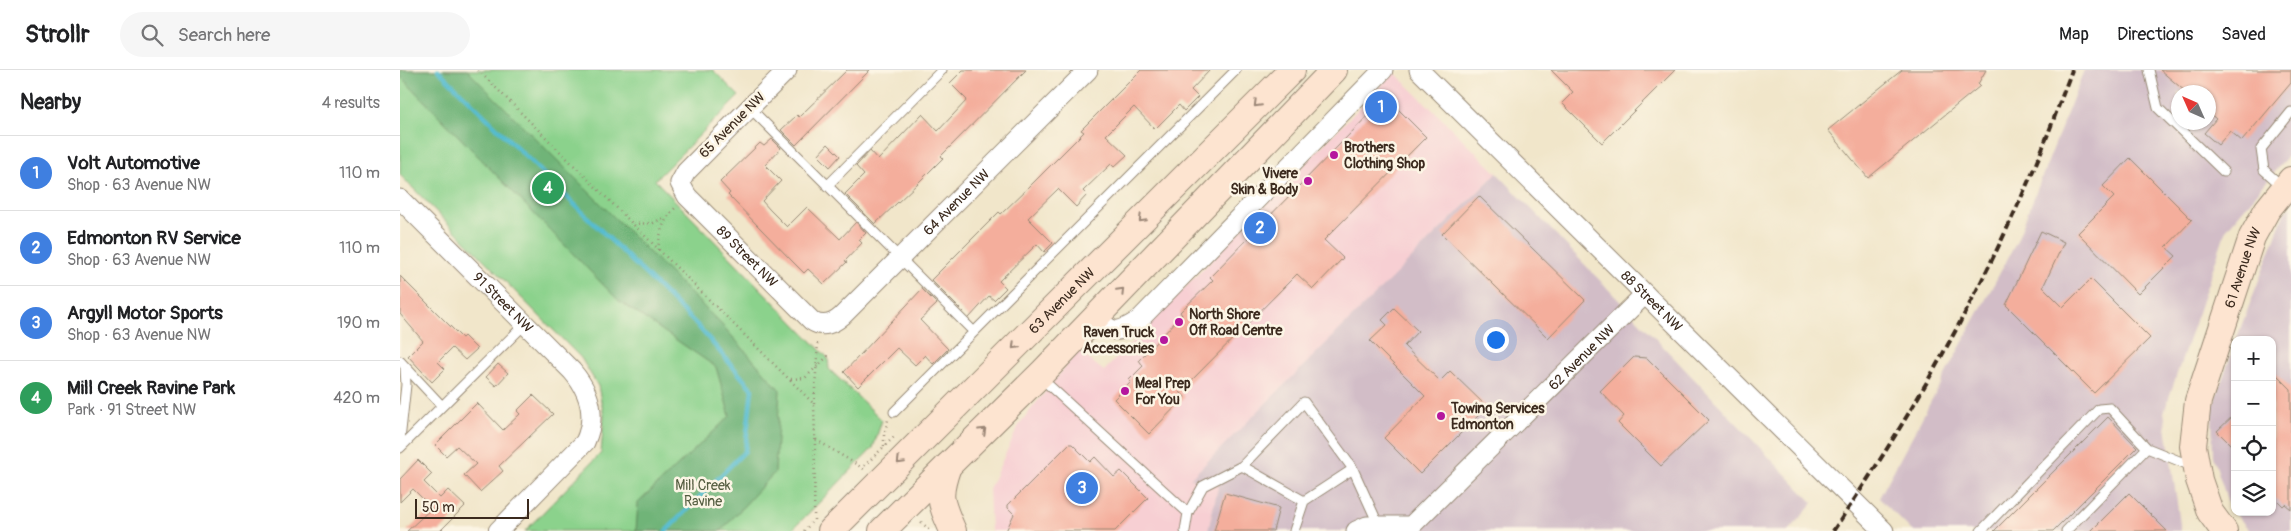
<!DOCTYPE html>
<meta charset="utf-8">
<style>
:root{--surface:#fff;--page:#f6f6f6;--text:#202124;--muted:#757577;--line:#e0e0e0;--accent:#b5179e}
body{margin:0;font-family:Pangolin,sans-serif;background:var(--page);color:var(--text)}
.controls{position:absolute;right:15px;bottom:15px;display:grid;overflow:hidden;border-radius:10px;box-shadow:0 1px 4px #0004}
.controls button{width:45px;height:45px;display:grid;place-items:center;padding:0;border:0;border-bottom:1px solid var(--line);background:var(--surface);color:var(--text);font:25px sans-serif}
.compass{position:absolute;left:1771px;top:15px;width:45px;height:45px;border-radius:50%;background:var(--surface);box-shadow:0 1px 4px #0004;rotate:315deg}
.scale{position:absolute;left:15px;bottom:12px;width:114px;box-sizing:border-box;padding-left:5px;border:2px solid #3b2a1e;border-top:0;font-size:14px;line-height:18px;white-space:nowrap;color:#3b2a1e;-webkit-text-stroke:4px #fcf5e5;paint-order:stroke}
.you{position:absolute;left:1095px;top:269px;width:18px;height:18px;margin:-12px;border:4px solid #fff;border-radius:50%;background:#1a73e8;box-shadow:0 0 0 8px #1a73e833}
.badge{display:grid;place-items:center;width:32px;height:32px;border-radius:50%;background:var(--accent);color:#fff;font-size:16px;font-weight:700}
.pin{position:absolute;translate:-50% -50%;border:2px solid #fff;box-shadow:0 1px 5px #0006}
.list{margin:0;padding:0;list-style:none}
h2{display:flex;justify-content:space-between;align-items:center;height:65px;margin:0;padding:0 20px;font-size:21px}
h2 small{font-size:16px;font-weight:400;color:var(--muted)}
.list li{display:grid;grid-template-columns:32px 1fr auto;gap:15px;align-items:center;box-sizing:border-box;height:75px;padding:0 20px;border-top:1px solid var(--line)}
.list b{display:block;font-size:19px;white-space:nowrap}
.list p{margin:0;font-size:16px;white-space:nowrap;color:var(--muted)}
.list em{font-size:16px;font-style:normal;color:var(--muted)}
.icon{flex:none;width:28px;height:28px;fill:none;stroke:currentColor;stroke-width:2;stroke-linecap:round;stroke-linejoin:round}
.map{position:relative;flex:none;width:1891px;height:461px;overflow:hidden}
header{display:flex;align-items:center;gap:30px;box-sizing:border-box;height:70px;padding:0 25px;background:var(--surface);border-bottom:1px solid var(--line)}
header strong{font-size:24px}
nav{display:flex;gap:28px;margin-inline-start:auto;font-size:18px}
.search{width:350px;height:45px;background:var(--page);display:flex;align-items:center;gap:12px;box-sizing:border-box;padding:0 18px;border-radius:28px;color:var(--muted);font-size:19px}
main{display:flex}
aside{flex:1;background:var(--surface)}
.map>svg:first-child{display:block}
.built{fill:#f7cfd3}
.industrial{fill:#d2bdc7;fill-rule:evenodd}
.green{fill:#8bd28c;stroke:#637e55}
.forest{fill:#70b478;stroke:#566f4b}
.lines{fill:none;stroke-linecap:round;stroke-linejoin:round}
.stream{stroke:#53bbd0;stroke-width:4.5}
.building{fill:#f4ae9c}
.lane-casing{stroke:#968874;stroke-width:11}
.street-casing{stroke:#968874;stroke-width:21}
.secondary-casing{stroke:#968874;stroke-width:28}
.path{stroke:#968874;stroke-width:2.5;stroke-dasharray:1 4;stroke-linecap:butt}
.lane{stroke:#fff;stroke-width:9}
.street{stroke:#fff;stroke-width:19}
.secondary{stroke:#fde4d0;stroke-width:26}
.rail{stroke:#3b2a1e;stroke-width:4;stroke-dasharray:8 4;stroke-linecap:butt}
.oneway{stroke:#9c8777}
.poi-dot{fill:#b5179e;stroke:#fcf5e5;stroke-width:2}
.labels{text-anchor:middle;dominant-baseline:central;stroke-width:5;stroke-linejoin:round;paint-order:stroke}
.street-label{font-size:14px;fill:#3b2a1e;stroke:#fcf5e5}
.poi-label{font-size:14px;font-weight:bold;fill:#3b2a1e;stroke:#fcf5e5;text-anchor:start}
.park-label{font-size:14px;fill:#535c3f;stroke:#fcf5e5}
</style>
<header>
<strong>Strollr</strong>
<div class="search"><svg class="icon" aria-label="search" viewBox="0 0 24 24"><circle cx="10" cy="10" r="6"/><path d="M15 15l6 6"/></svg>Search here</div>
<nav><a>Map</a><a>Directions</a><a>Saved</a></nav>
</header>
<main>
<aside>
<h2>Nearby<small>4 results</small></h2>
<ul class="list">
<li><span class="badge" style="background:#3f7fe0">1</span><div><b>Volt Automotive</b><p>Shop · 63 Avenue NW</p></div><em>110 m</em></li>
<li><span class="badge" style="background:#3f7fe0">2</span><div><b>Edmonton RV Service</b><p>Shop · 63 Avenue NW</p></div><em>110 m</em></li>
<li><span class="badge" style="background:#3f7fe0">3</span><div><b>Argyll Motor Sports</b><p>Shop · 63 Avenue NW</p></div><em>190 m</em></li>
<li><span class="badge" style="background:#2e9e5b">4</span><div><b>Mill Creek Ravine Park</b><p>Park · 91 Street NW</p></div><em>420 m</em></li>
</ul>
</aside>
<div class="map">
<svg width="1891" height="461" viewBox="0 0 1891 461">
<rect width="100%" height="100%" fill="#fcf5e5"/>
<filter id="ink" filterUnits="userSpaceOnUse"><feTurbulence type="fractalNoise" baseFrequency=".02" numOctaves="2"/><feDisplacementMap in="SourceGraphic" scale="10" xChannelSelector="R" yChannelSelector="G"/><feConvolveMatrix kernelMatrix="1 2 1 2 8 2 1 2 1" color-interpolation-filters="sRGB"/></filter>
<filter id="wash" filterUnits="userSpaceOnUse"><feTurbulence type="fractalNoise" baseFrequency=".0096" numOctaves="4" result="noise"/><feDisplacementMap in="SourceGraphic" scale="20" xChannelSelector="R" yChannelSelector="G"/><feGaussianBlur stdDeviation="1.12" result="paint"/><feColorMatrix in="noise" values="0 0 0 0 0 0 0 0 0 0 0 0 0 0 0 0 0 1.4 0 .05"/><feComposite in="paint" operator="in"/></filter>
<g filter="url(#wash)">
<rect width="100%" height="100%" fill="#f1e6ca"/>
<!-- built -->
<path class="built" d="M994,2l103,101 -306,306 28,4 -11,48h-217l-2,-42 31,-66 58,-72 26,20z"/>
<!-- industrial -->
<path class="industrial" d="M1684,0h207v82l-65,78 -62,182 17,119h-269l-33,-33 137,-255zM1778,22h30v30h-30z
M1097,103l316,330 -24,28h-581l11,-48 -29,-4z
M1891,136v325h-41l-21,-25 -16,-50 -1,-47 23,-66v169h37v-172h-36l49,-128z"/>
<!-- green -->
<path class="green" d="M0,0h313l26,26 -84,84 173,178 1,11 53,51 -9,28 -82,83h-266l76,-78 3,-37 -6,-30 -17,-28 -181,-183z"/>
<!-- forest -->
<path class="forest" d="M0,0h67l255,255 58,65 -5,82 -54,59h-85l2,-28 92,-87 -14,-49 -97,-66 -219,-225z"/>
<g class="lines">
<!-- stream -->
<path class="stream" d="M38,0l259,255 55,64 -7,62 -79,80"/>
</g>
<g id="blocks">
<!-- building -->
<path class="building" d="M447,0h23l-74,75 -15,-15 16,-15 2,2z
M563,0h63l-85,86 2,2 -25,25 -43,41 -30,-30 19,-19 -8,-9 14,-15 8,9 44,-46 16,17 29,-31 -17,-17z
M741,0h69l-19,20 7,7 -14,14 -5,-6 -24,24 -21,-22 -28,28 21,20 -13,12 -3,-3 -28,27 4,4 -11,12 -18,-18 -30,29 25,25 -9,9 -7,-8 -38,37 7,7 -12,12 -5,-4 -20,22 -38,-38 68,-68 2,2 30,-29 53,-53 -3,-2z
M1151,0h124l-73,73 -40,-40 11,-11z
M1502,0h84l-8,14 2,2 -112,92 -40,-48z
M1760,0h131v13l-49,58 -12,-10 -12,14 -14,-12 12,-14 -8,-7v-20h-22z
M986,27l40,40 -102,103 19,18 -30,31 -16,-15 -117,118 5,5 -36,37 -35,-35 17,-17 -2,-2 14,-14 -4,-6 43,-45 -2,-3 33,-32 -3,-3z
M372,69l9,9 -16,17 16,16 -19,20 8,9 17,17 20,-20 33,32 16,-17 10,11 -7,7 3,3 -17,18 2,1 -23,22 -16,-15 -4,4 -11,-11 -65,-67 2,-2 -10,-11 40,-39 4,3z
M428,74l12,12 -10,11 -12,-12z
M1730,88l62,62 -26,27 10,9 -38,38 -60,-61 36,-36 -11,-11z
M1079,126l106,104 -37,38 -106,-104z
M1641,161l23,11 -21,45 20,20 28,-28 59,59 -56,55 -88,-88z
M0,206l62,62 2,-2 13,13 -12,11 -13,-12 -14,14 7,7 -13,13 -24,-26 15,-15 -23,-27z
M522,219l15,15 -17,16 28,29 -15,15 -8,-9 -10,10 -18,-17 -39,39 -14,-15z
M994,238l24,23 -14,15 36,35 10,-10 37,36 -67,67 -36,-36 41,-42 -55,-55 17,-16 -5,-5z
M1234,287l13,1 62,62 -48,46 -43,-43 6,-7 -24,-25z
M98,294l10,9 -12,13 -10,-9z
M1872,300l19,19v120l-6,-5 -2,2 -11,-11z
M133,325l20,19 -54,52 4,5 -23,21 -16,-17 12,-11 -19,-18 -11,10 -11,-11 42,-42 26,27 17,-16 -3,-3z
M1835,344v35l-18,-18z
M1708,347l29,30 -84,84h-59z
M669,374h3l18,18 5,-5 19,20 7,-6 27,27 -33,33h-109l8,-17 -6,-6v-3z
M18,390l14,14 -8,8 16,16 8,-8 17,16 -25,25h-33l25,-23 -19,-19 -13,13v-23z
M825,423l54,15 -6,23h-59z
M1729,423l38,38h-76z"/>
</g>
</g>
<g filter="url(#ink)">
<use href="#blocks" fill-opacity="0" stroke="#968874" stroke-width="1"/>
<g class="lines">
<defs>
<path id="lane" d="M1749,0l9,38 66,64
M349,37l225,225
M427,116l115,-116
M1883,117l-19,-17 -3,-21 30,-37
M0,291l42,45
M641,308l147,135
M494,342l342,-342
M0,370l6,-55 -1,-17
M0,378l125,-124
M842,396l62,35 -10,30
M904,431l49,-32 26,57
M785,461l3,-18 15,-27 39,-20 62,-64 49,67
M1581,461l118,-122 11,-1 37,40
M1666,461l81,-83 47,19"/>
<g id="street">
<path id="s1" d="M387,0l-101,102 -6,11 7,13 125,125c10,7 21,3 30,-5l246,-246"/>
<path id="s2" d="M1019,0l465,461"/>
<path id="s3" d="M0,129l172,172c18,21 25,45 13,71l-87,89"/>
<path d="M696,247c17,18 23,16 43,3l244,-250"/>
<path id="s4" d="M956,461l11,-5h44l234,-232"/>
</g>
<g id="secondary">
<path d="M548,396c-11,31 -8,35 5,65"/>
<path id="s5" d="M431,461l461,-461"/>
<path d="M482,461l161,-159 291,-302"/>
<path id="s6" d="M1824,461l-14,-19 -11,-32 -6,-34 5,-45 54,-164 15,-27 24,-30"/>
</g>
</defs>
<!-- lane casing -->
<use href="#lane" class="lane-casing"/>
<!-- street casing -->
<use href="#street" class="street-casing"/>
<!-- secondary casing -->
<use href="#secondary" class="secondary-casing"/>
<!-- path -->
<path class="path" d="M78,0l336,334 1,35 49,30
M233,154l20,-1 12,-6
M258,180c2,-19 5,-30 18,-43
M391,309l14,-1 24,-23
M414,334l4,-62
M484,376v-11l4,-15
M464,396l30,-29
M414,450l1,-81
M521,452l9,8
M404,461l7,-8"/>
<!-- lane -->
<use href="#lane" class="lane"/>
<!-- street -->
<use href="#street" class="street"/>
<!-- secondary -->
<use href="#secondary" class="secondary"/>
<!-- rail -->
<path class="rail" d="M1433,461c77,-112 145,-233 199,-358 15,-34 27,-69 40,-103"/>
</g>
<!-- one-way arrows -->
<defs><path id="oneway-chevron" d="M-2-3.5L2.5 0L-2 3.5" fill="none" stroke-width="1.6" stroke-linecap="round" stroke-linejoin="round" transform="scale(1.25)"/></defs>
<g class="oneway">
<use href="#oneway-chevron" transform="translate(857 34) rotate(135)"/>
<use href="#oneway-chevron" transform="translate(742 149) rotate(135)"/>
<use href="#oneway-chevron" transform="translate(721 221) rotate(-46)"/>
<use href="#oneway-chevron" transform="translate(615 276) rotate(135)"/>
<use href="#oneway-chevron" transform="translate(583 361) rotate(-44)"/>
<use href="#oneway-chevron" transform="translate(500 391) rotate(135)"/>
</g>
</g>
<!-- markers -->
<g class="poi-dot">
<circle cx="934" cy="85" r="5"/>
<circle cx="908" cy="111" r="5"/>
<circle cx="779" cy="252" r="5"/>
<circle cx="764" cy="270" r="5"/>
<circle cx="725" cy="321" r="5"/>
<circle cx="1041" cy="346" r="5"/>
</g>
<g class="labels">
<!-- street labels -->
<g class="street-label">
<text transform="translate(332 55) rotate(-45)">65 Avenue NW</text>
<text stroke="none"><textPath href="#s1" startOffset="542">64 Avenue NW</textPath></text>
<text stroke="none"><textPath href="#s1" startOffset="256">89 Street NW</textPath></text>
<text stroke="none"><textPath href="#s6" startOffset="278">61 Avenue NW</textPath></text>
<text stroke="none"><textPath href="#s5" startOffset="326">63 Avenue NW</textPath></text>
<text stroke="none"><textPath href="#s2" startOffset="328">88 Street NW</textPath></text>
<text stroke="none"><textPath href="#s3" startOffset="146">91 Street NW</textPath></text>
<text stroke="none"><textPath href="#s4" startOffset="296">62 Avenue NW</textPath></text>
</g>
<!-- poi labels -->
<g class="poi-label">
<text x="944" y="77">Brothers<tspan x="944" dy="16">Clothing Shop</tspan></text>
<text x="898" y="103" text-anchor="end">Vivere<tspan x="898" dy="16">Skin &amp; Body</tspan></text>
<text x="789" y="244">North Shore<tspan x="789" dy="16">Off Road Centre</tspan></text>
<text x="754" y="262" text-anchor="end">Raven Truck<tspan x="754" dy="16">Accessories</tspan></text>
<text x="735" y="313">Meal Prep<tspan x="735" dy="16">For You</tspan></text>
<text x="1051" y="338">Towing Services<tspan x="1051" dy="16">Edmonton</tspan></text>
</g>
<!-- park labels -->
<g class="park-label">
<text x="303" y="415">Mill Creek<tspan x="303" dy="16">Ravine</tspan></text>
</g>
</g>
</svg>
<div class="controls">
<button>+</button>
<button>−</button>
<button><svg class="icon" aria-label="locate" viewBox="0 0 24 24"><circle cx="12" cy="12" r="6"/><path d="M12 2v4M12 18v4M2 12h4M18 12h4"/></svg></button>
<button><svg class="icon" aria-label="layers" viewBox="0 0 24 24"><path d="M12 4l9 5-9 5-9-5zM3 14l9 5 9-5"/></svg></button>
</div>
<svg class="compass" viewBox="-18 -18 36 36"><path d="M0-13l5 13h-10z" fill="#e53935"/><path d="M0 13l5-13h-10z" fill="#757577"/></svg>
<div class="scale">50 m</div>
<div class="you"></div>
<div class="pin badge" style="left:981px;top:37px;background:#3f7fe0">1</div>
<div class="pin badge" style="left:860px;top:158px;background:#3f7fe0">2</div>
<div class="pin badge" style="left:682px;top:418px;background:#3f7fe0">3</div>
<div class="pin badge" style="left:148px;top:118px;background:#2e9e5b">4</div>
</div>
</main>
